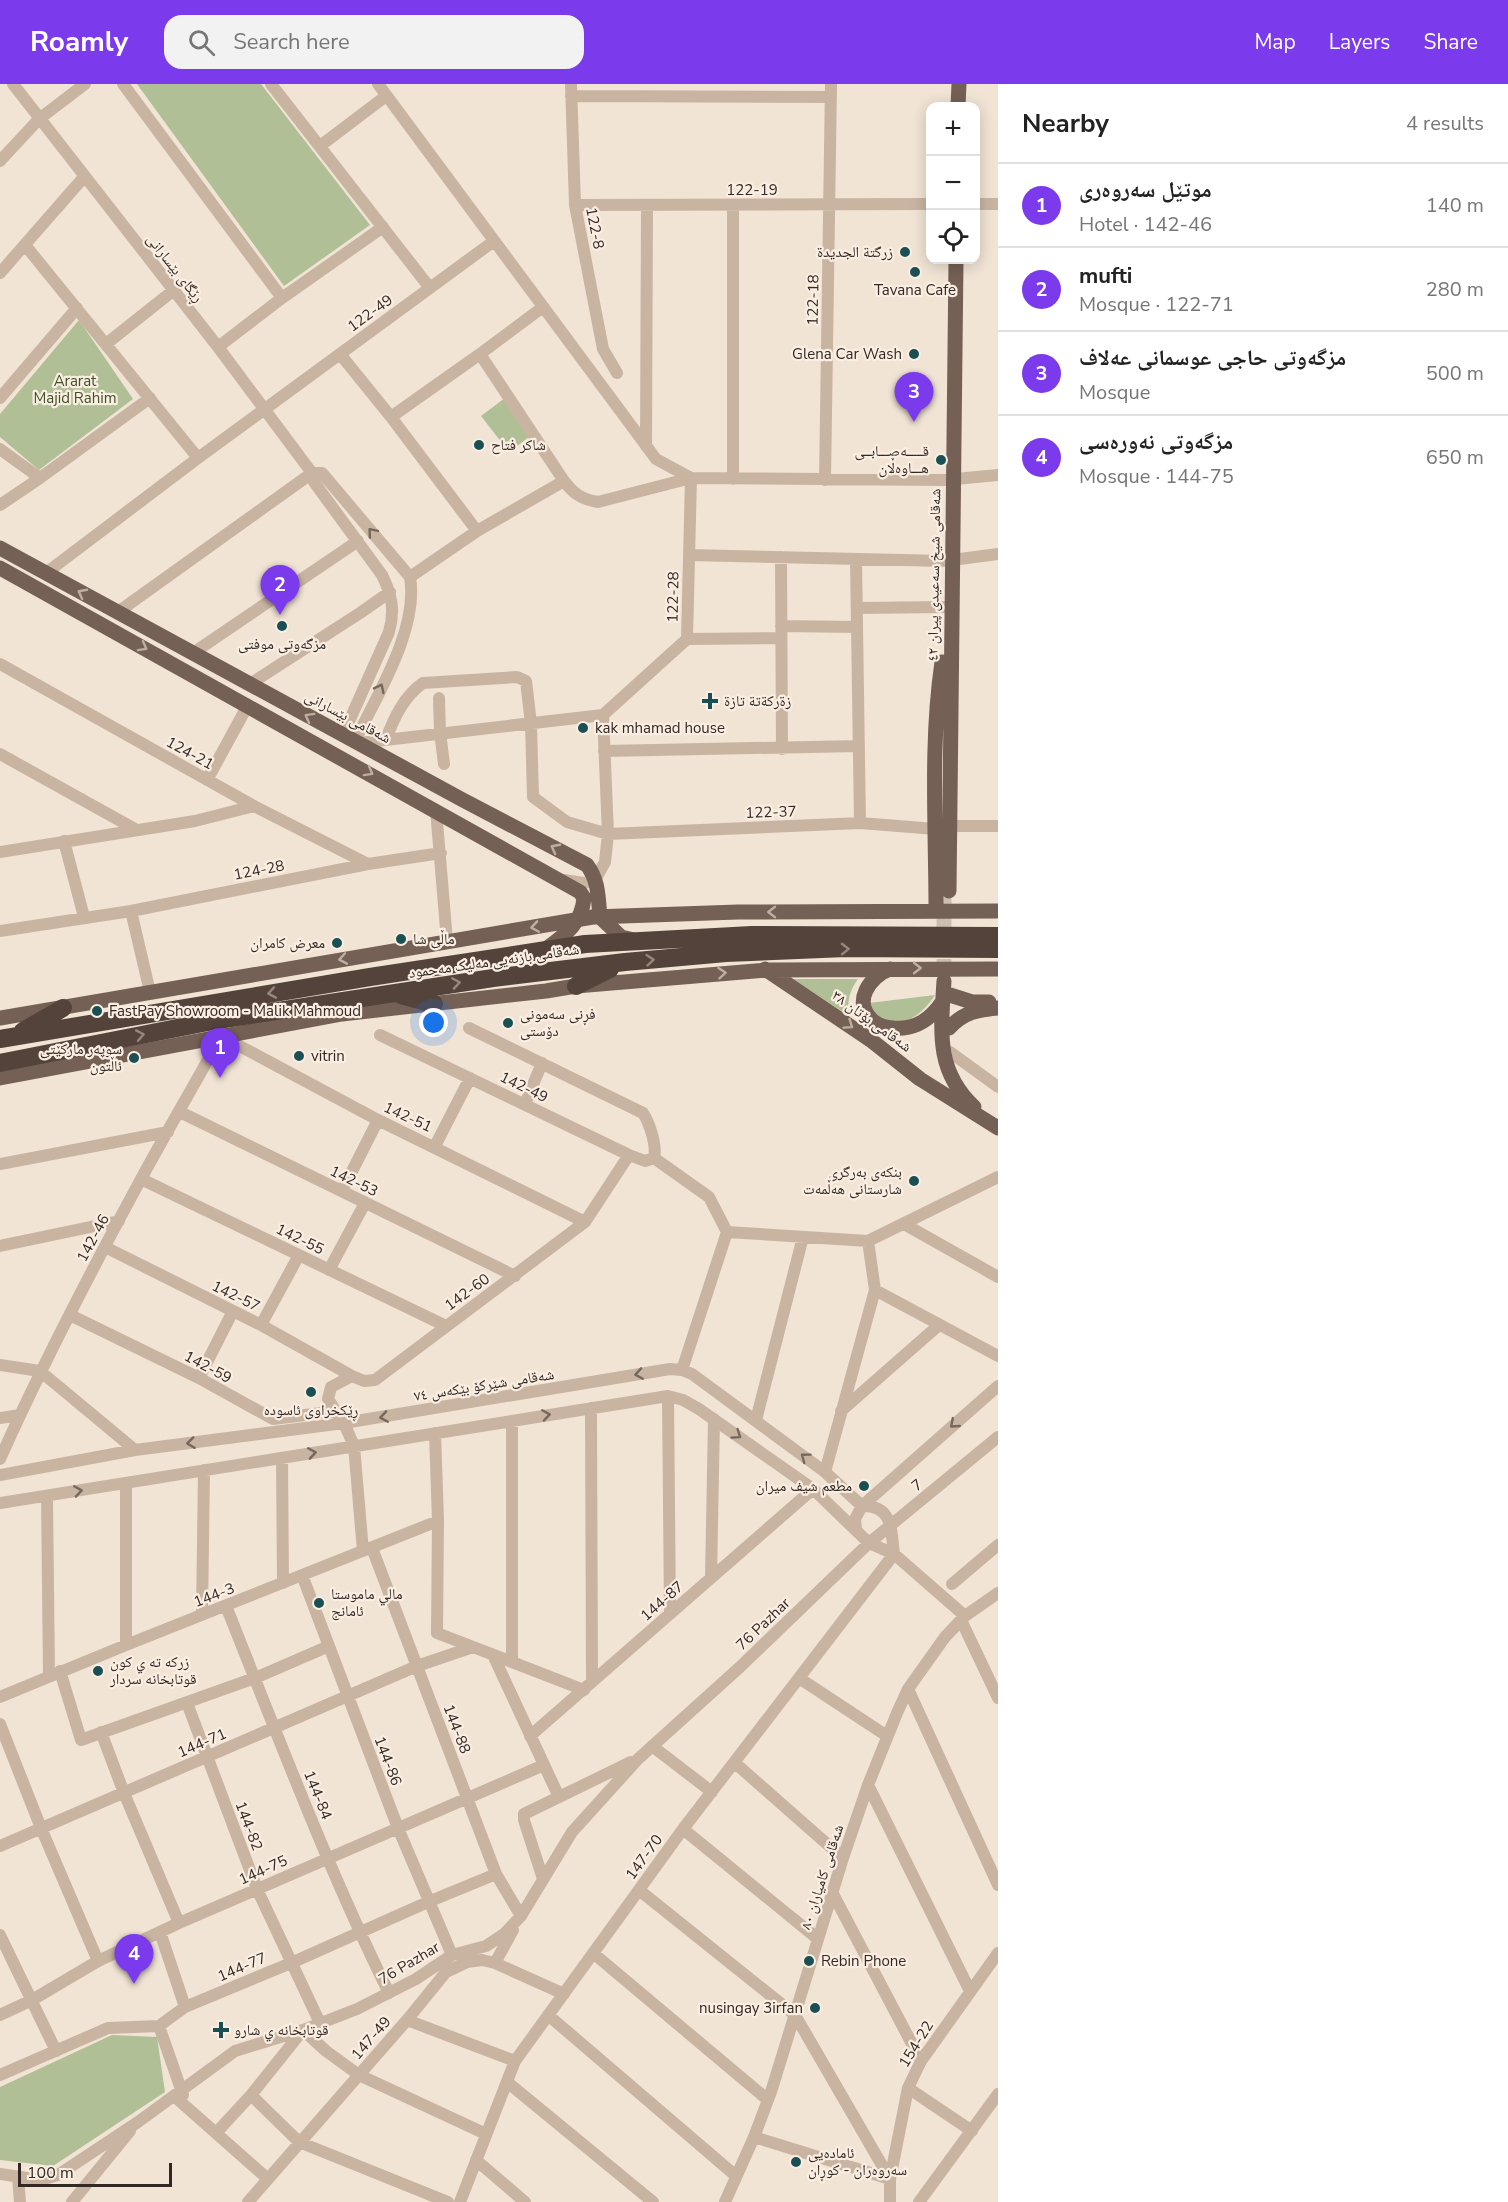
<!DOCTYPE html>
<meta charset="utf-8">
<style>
:root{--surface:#fff;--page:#f2f2f2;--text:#222;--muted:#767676;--line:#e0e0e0;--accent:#7c3aed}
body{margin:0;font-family:"Nunito Sans","Noto Naskh Arabic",sans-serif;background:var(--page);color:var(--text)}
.controls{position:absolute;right:18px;top:18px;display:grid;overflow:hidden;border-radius:12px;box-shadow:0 3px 15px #0003}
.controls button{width:54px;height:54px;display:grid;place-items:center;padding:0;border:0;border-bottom:2px solid var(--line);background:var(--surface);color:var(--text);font:30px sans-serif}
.scale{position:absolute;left:18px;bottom:15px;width:154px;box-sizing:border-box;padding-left:6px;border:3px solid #332924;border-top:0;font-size:16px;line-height:21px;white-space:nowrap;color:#332924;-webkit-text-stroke:4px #f9eee1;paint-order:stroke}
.you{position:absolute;left:434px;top:939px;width:21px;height:21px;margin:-15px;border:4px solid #fff;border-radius:50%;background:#1a73e8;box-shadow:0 0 0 9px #1a73e833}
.badge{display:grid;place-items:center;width:39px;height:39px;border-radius:50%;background:var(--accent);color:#fff;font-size:20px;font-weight:700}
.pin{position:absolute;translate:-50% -50px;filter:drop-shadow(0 2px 3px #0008)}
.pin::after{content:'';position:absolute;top:32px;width:21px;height:18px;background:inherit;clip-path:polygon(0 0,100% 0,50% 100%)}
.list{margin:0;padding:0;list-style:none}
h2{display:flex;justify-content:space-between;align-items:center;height:78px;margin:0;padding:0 24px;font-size:26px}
h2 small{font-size:20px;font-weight:400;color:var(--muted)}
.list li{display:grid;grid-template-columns:39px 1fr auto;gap:18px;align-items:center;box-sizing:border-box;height:84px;padding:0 24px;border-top:2px solid var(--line)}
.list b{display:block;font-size:22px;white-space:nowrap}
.list p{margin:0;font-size:20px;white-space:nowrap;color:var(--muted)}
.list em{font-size:20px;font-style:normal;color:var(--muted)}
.icon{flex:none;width:33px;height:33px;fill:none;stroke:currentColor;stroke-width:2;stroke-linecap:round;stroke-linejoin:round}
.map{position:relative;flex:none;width:998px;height:2118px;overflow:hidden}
header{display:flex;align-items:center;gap:36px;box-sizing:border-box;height:84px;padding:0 30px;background:var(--accent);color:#fff}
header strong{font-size:28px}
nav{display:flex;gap:33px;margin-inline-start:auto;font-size:21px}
.search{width:420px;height:54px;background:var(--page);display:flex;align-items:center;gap:15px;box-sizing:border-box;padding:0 21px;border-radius:18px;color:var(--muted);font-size:22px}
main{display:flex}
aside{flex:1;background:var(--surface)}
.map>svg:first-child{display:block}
.green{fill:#b1bf96}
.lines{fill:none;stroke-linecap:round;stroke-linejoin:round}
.major-tunnel{stroke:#cbbfb2;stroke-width:15;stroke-dasharray:15 8;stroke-linecap:butt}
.minor{stroke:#c9b4a2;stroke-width:12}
.major{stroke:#756055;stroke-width:15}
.highway{stroke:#54433b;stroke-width:18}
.oneway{stroke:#76685d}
.oneway2{stroke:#beaea2}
.oneway3{stroke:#96877d}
.poi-dot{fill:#1a5054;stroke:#f9eee1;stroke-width:2}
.labels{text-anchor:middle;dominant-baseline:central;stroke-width:4.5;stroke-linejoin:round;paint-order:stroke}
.street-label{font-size:15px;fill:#332924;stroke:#f9eee1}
.poi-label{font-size:15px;fill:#332924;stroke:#f9eee1;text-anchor:start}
.park-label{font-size:15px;fill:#415128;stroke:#f9eee1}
</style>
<header>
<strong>Roamly</strong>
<div class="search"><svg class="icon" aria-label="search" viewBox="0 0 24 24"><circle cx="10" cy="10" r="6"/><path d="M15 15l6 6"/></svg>Search here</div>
<nav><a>Map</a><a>Layers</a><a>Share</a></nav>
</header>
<main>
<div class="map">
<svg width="998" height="2118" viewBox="0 0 998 2118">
<rect width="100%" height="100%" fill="#f1e4d5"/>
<!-- green -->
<path class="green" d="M137,0h124l109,141 -86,61z
M79,236l54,79 -94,71 -39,-33v-23z
M505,314l28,36 -24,18 -28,-36z
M793,895h65c-10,14 -11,24 -8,40l-10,-9z
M935,911c-16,26 -49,43 -66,8z
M112,1951l45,2 8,55 -112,74 -53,-6v-73z"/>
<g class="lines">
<!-- major-tunnel -->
<path class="major-tunnel" d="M944,806v90"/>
<!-- minor -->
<path class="minor" d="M13,0l205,263 94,126 2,9 68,93c10,20 13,36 7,57l-46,103
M123,0l159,214
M271,0l159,204
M378,0l278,375 35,19
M571,0l4,121 28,144 14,24
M571,12l260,1
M320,62l66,-50
M0,77l39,-42 46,-35
M976,120h22
M575,121l355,-1
M733,121v274
M25,161l173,213
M0,189l84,-96
M106,260l68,-54
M218,263l64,-49 101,-71
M340,270l51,63 86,114
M480,270l84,127c10,13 17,18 34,21l93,-24 254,2 53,-5
M0,314l77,-90
M391,333l89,-63 63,-47
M646,362l1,-241
M0,365l40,29
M312,389h10l88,104c9,52 -33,118 -55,164
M825,396l6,-396
M0,421l40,-27 110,-80
M689,471l256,6 53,-7
M781,473l1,192
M856,476l4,263
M46,489l152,-115 296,-217
M410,493l67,-46 87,-50
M857,524l87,-1
M118,528l194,-139
M781,542l76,1
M687,555l94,-1
M193,569l165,-112
M0,580l254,142 114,58
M250,600l110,-71 30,-21
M439,614l1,34 4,32
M603,631l84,-76 4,-161
M386,655c8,-21 18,-43 37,-56l94,-6 9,4 5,43 2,73 34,25 41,12 252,-11 76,6
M359,659l244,-28
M604,667l254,-5
M0,670l135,75
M207,696l41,-75
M436,726l11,131
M957,742h41
M64,757l20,76
M0,768l195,-31 59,-15
M564,796l20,3 11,-3 10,-18 3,-28 -5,-119
M131,827l19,81
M0,847l131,-20 237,-47 73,-11
M469,944l174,85c7,11 14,33 11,45
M380,951l249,120 16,6 9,-3
M950,968l48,35
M525,1020l17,-41
M180,1028l335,164
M435,1062l35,-68
M654,1074l55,39 18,35
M0,1080l168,-32
M141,1095l305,147
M342,1107l36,-71
M904,1140l94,53
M727,1148l141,9 130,-64
M0,1162l119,-25
M105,1163l156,78 91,51
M329,1186l36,-67
M875,1206l123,66
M70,1231l129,63 74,41 64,-8
M261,1241l38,-70
M0,1281l40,6 95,79
M682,1286l45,-138
M199,1294l34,-67
M668,1312l2,218
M591,1324l1,274
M841,1327l98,-86
M0,1334l20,-3
M756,1336l47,-183
M435,1349l3,88 -1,112 147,57
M282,1374l1,125
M0,1375c43,-96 91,-188 141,-280 26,-48 54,-95 80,-143l157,84 207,102
M825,1388l50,-182 -7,-49
M0,1391l135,-25 209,-27 326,-54 12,1 10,4 133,98 37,34c31,-1 29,24 32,48
M126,1399v162
M47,1412l2,180
M0,1419l668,-107 15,4 16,9 114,80 56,54 25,11 71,62
M856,1445l-1,-10 7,-13 136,-120
M372,1464l124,326 25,42
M363,1467l-9,-105 -10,-23 -16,-24 3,-12 21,-11 12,5 11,-1 210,-158 44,-67
M302,1491l96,253 54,127
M711,1494l3,-159
M952,1500l46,-39
M226,1522c52,130 101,261 163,387
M202,1531l2,-145
M961,1536l37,78
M493,1571l66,142
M512,1578v-241
M60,1587l21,69 174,-62 74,-32
M799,1594l88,58
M908,1605l90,196
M0,1613l126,-52 312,-124
M187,1619l70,186 63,134
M0,1640l41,104 57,133
M101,1648l23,61 55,130
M530,1652l283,-247
M652,1662l60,46
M735,1679l108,95
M868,1701l102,206
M683,1745l135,110
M0,1762l417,-180 56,-19
M543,1795l-19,-59v-6l107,-52
M639,1806l156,125 95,164
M832,1808l89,169
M160,1848l25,75
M0,1851l56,116
M593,1869l175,147
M495,1879l18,-33
M0,1931l32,-15 66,-39 81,-38 365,-158
M548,1931l188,161
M407,1936l108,41
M159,1942l24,69
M0,1991l108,-47 51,-2 26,-19 106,-44 137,-61 68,-28
M507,1998l146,120
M908,2004l64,43
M251,2011l48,47 149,60
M174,2012l94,83
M216,2049l35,-38 52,-65 23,21 33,24 127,59
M754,2053l136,42
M476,2076l49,42
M0,2090l41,6 17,-5 80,-53 97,-71 68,-21 54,-21 59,-30 36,-24 34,-9 18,-12 17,-18 51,-84 66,-73 102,-92 129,-124 129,-106
M18,2093l2,25
M72,2118l58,-71
M248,2118l159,-182 39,-48 21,-10 15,-2 13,3 69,31
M460,2118l55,-141 168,-232 211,-275
M725,2118l29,-65 17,-45 72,-234 25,-73 29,-72 11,-24 37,-52 20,-21 33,-23
M890,2118v-23l18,-91 13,-27 77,-108
M919,2118l79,-108"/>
<!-- major -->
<path class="major" d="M958,22l1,-22
M0,464l461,251 126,66c12,16 11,33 13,52l21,20 13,3
M0,484l580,324 4,6c-2,25 -19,37 -38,51
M949,807l7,-631
M936,826c0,-82 -6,-167 6,-248
M765,885l107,72 48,38 78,49
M890,885c-20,7 -38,33 -18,51 6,6 13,7 21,8 23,2 38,-9 50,-27
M944,897c-3,50 -9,89 30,126
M950,911l22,7h17
M0,934l593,-101 145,-5 260,-1
M949,944c15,-16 28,-18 49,-20
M0,994l342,-64 204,-23 30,-5 191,-16 231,-1"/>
<!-- highway -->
<path class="highway" d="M576,902l34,-17
M401,911l33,9
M23,947l40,-23
M0,955l370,-62 215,-33 167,-9 246,1
M0,979l218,-43 275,-42 132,-16 101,-9 120,-5 152,1"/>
</g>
<!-- one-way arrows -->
<defs><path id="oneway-chevron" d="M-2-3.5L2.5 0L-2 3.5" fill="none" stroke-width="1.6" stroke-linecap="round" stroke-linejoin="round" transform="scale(1.5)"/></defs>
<g class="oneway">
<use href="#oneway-chevron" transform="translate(372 448) rotate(-130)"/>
<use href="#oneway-chevron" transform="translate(380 604) rotate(-64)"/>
<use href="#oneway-chevron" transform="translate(639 1290) rotate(171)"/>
<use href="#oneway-chevron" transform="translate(546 1331) rotate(-9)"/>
<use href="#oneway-chevron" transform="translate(384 1333) rotate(171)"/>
<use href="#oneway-chevron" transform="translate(954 1340) rotate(139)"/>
<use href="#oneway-chevron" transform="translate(737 1351) rotate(35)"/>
<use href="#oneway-chevron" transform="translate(191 1359) rotate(173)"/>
<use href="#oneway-chevron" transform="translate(312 1369) rotate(-9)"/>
<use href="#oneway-chevron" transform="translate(805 1373) rotate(-143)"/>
<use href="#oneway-chevron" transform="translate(78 1407) rotate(-9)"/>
</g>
<g class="oneway2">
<use href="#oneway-chevron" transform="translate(82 509) rotate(-152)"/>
<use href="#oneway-chevron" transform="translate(143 563) rotate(29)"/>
<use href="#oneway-chevron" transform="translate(309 633) rotate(-151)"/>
<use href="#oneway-chevron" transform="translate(369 688) rotate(29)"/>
<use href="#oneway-chevron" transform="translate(555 764) rotate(-152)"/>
<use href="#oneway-chevron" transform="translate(772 828) rotate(180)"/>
<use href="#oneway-chevron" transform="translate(535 843) rotate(171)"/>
<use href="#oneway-chevron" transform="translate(343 875) rotate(170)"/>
<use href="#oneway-chevron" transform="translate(917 884)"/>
<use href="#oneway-chevron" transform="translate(722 889) rotate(-5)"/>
<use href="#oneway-chevron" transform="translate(849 941) rotate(34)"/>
</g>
<g class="oneway3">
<use href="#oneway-chevron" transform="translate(845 865) rotate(-1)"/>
<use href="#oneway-chevron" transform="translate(650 876) rotate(-5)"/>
<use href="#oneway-chevron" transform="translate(456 899) rotate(-9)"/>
<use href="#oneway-chevron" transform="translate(272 909) rotate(170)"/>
<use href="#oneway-chevron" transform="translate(140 951) rotate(-11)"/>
</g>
<!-- markers -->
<g class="poi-dot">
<circle cx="905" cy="168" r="6"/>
<circle cx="915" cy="188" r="6"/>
<circle cx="914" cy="270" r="6"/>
<circle cx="479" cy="361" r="6"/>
<circle cx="941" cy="376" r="6"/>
<circle cx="282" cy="542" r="6"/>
<path d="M707 608h6v6h6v6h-6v6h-6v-6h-6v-6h6z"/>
<circle cx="583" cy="644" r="6"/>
<circle cx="401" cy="855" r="6"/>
<circle cx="337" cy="859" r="6"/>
<circle cx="97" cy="927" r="6"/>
<circle cx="508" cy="939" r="6"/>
<circle cx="299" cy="972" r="6"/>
<circle cx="134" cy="974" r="6"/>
<circle cx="914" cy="1097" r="6"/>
<circle cx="311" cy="1308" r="6"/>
<circle cx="864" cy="1402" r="6"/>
<circle cx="319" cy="1519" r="6"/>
<circle cx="98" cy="1587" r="6"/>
<circle cx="809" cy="1877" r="6"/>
<circle cx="815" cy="1924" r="6"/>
<path d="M218 1937h6v6h6v6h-6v6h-6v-6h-6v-6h6z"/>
<circle cx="796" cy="2078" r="6"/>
</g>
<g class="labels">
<!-- street labels -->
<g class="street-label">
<text x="752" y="106">122-19</text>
<text transform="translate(595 144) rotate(79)">122-8</text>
<text transform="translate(175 184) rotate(52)">ڕێگای بێسارانی</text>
<text transform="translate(813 216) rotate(-89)">122-18</text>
<text transform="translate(370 229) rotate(-36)">122-49</text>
<text transform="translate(934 491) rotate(-89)">شەقامی شیخ سەعیدی پیران ٤٢</text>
<text transform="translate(673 513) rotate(-89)">122-28</text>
<text transform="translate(348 633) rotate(28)">شەقامی بێسارانی</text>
<text transform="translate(190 669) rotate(29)">124-21</text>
<text transform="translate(771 728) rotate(-2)">122-37</text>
<text transform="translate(259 786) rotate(-11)">124-28</text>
<text transform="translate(494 877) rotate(-8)">شەقامی بازنەیی مەلیک مەحمود</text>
<text transform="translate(872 937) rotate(36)">شەقامی بۆتان ٣٨</text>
<text transform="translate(524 1003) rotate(26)">142-49</text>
<text transform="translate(408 1033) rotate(25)">142-51</text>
<text transform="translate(354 1097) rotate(26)">142-53</text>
<text transform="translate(93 1154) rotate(-62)">142-46</text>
<text transform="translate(300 1155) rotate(26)">142-55</text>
<text transform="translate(467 1208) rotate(-36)">142-60</text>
<text transform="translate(236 1212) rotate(26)">142-57</text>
<text transform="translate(208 1283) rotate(28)">142-59</text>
<text transform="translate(484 1301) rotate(-9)">شەقامی شێرکۆ بێکەس ٧٤</text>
<text transform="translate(917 1401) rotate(-40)">7</text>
<text transform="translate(214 1511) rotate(-21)">144-3</text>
<text transform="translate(662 1517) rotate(-41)">144-87</text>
<text transform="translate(763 1540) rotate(-44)">76 Pazhar</text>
<text transform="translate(457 1645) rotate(69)">144-88</text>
<text transform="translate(202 1659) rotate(-23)">144-71</text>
<text transform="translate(388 1677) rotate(69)">144-86</text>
<text transform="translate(318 1711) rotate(68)">144-84</text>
<text transform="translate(249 1742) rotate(69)">144-82</text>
<text transform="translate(644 1773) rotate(-54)">147-70</text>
<text transform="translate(263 1786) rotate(-24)">144-75</text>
<text transform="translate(822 1793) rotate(-72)">شەقامی کامیاران ٨٠</text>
<text transform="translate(409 1879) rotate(-31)">76 Pazhar</text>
<text transform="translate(242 1883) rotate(-23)">144-77</text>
<text transform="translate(371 1954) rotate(-49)">147-49</text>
<text transform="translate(916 1960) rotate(-58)">154-22</text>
</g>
<!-- poi labels -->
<g class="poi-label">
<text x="893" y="168" text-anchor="end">زرگتة الجديدة</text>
<text x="915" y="206" text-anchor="middle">Tavana Cafe</text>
<text x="902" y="270" text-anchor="end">Glena Car Wash</text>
<text x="491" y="361">شاكر فتاح</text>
<text x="929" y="367" text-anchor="end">قـــــەصـــابــی<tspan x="929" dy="17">هـــاوەڵان</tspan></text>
<text x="282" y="560" text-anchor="middle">مزگەوتی موفتی</text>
<text x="724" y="617">زةركةتة تازة</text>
<text x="595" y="644">kak mhamad house</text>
<text x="413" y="855">ماڵی شا</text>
<text x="325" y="859" text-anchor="end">معرض كامران</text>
<text x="109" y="927">FastPay Showroom - Malik Mahmoud</text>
<text x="520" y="930">فڕنی سەمونی<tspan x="520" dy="17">دۆستی</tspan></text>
<text x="122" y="965" text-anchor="end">سوپەر مارکێتی<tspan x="122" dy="17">ئاڵتون</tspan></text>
<text x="311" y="972">vitrin</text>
<text x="902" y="1088" text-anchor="end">بنکەی بەرگری<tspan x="902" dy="17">شارستانی هەڵمەت</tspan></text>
<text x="311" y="1326" text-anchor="middle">ڕێکخراوی ئاسودە</text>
<text x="852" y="1402" text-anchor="end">مطعم شيف ميران</text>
<text x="331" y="1510">مالي ماموستا<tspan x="331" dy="17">ئامانج</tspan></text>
<text x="110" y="1578">زركه ته ي كون<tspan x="110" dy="17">قوتابخانه سردار</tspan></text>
<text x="821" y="1877">Rebin Phone</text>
<text x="803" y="1924" text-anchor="end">nusingay 3irfan</text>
<text x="234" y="1946">قوتابخانه ي شارو</text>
<text x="808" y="2069">ئامادەیی<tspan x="808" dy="17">سەروەران - کوڕان</tspan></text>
</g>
<!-- park labels -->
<g class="park-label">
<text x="75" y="297">Ararat<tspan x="75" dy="17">Majid Rahim</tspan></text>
</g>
</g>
</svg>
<div class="controls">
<button>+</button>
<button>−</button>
<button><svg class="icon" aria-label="locate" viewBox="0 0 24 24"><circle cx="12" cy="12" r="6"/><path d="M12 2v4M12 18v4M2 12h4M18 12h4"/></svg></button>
</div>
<div class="scale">100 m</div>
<div class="you"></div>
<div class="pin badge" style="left:220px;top:994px">1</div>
<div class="pin badge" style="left:280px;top:531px">2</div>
<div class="pin badge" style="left:914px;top:338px">3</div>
<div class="pin badge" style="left:134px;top:1900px">4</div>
</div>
<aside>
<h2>Nearby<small>4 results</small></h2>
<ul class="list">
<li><span class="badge">1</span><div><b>موتێل سەروەری</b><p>Hotel · 142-46</p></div><em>140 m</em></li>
<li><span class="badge">2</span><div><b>mufti</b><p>Mosque · 122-71</p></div><em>280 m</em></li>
<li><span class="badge">3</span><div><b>مزگەوتی حاجی عوسمانی عەلاف</b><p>Mosque</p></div><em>500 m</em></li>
<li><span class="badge">4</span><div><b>مزگەوتی نەورەسی</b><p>Mosque · 144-75</p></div><em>650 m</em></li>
</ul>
</aside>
</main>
